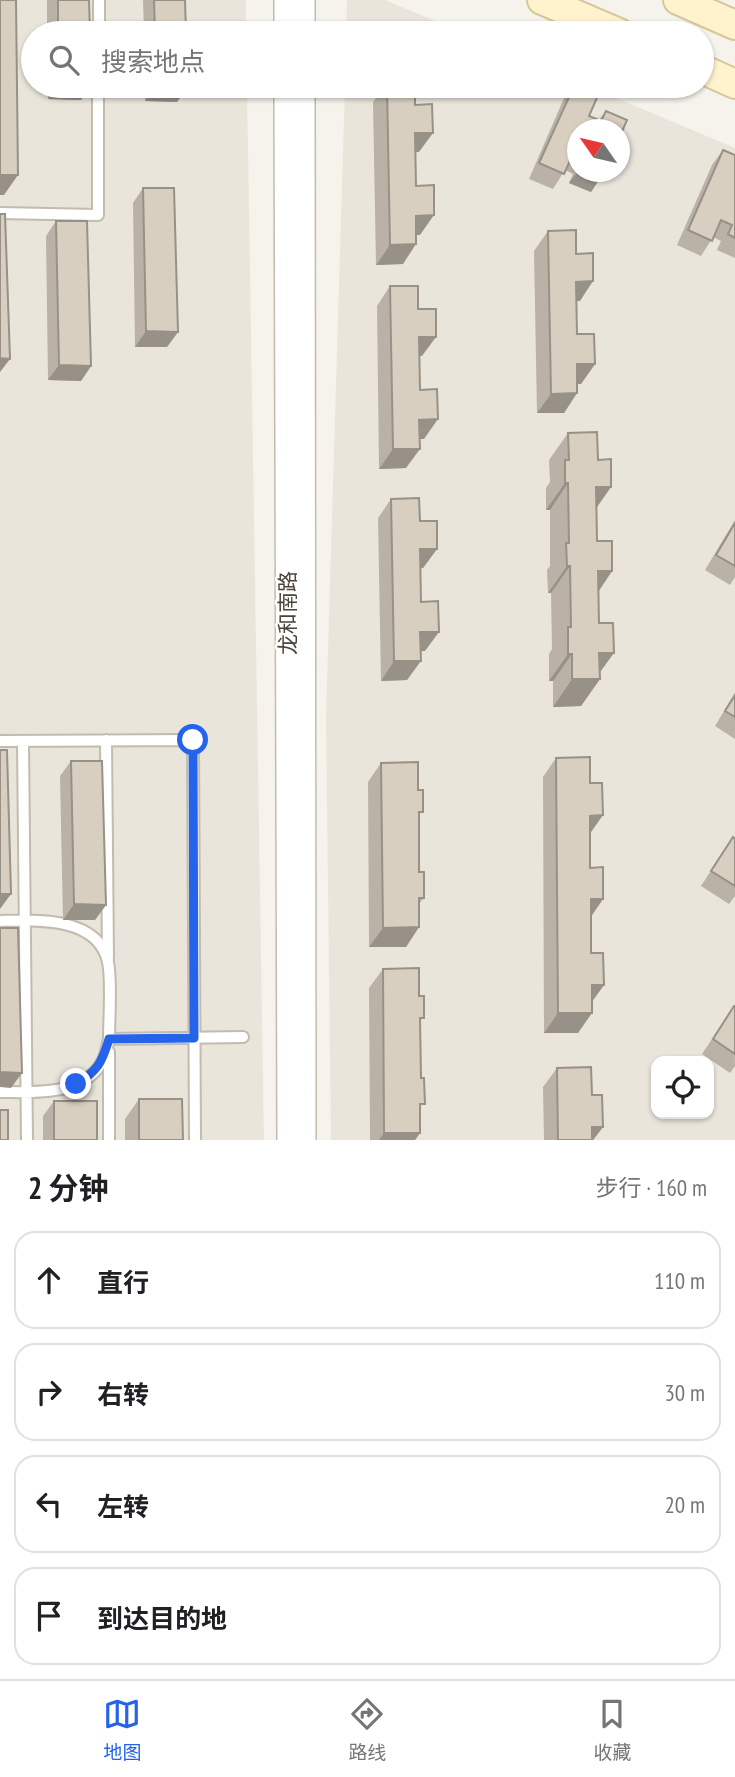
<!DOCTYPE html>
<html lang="zh">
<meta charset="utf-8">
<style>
:root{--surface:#fff;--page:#f6f6f6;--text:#202124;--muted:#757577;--line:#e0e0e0;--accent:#2563eb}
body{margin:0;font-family:"PT Sans Narrow","Noto Sans SC",sans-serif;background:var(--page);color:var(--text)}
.controls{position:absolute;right:21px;bottom:21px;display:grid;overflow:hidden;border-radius:14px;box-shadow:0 2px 5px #0004}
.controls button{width:63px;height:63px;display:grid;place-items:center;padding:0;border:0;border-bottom:2px solid var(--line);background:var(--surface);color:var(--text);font:35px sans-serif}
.compass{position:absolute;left:567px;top:119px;width:63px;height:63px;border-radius:50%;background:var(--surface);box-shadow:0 2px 5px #0004;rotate:304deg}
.stop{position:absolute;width:21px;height:21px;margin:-16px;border:5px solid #2563eb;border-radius:50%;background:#fff}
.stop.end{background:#2563eb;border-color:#fff;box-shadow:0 2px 7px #0008}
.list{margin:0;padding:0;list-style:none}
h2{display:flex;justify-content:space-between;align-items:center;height:91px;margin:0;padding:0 28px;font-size:30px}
h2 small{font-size:23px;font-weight:400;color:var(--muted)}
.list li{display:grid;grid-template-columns:46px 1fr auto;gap:21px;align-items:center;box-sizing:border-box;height:98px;margin:0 14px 14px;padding:0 14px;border:2px solid var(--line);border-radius:21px}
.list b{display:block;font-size:26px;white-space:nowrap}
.list em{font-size:23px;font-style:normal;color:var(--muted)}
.icon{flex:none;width:38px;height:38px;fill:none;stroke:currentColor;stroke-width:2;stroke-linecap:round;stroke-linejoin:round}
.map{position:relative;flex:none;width:735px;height:1140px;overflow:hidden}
.search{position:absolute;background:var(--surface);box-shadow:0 2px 5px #0004;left:21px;right:21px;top:21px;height:77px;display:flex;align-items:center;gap:18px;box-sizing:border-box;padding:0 24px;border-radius:38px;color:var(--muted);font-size:26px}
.sheet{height:539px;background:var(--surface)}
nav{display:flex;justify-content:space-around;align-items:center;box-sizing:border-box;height:98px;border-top:2px solid var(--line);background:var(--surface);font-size:19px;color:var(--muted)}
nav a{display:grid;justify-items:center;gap:4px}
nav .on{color:var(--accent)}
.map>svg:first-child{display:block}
.residential{fill:#eae5da;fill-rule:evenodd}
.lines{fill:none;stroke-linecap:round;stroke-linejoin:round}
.service-casing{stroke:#c2bbae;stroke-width:14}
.minor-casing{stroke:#c2bbae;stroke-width:24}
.secondary-casing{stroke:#d6c79b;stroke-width:32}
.service{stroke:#fff;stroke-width:10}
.minor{stroke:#fff;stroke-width:21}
.secondary{stroke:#fff3cd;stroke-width:28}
.wall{fill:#bab2a6}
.shaded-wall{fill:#979187}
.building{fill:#d8cfc1;stroke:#979187;stroke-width:2}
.route{stroke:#2563eb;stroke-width:9}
.labels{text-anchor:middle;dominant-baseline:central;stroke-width:5;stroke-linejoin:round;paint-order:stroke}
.street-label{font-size:21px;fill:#4b4439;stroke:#fff}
</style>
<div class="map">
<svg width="735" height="1140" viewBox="0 0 735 1140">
<rect width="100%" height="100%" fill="#f6f3ec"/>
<!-- residential -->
<path class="residential" d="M0,0h246v33h-213v53h214l17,1054h-264z
M347,0h38l79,33h-118z
M345,86h243l147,62v992h-404l-5,-423zM578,130h42v42h-42zM656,1061h53v53h-53z"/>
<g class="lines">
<defs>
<path id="service" d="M99,33v-33
M0,213l98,2v-129
M106,740l2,218
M0,741l193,-1 2,400
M23,741l4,399
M0,921c35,-1 98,-5 108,41 4,19 1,56 1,77l134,-2
M0,1092c34,0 84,5 103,-32 3,-6 4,-14 6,-21
M109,1140v-88"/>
<path id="minor" d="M285,0v33
M304,0v33
M285,86l3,1054
M304,86l1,1054"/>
<path id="secondary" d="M542,0l77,33
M678,0l57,25
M702,69l33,15"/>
</defs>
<!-- service casing -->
<use href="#service" class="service-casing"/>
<!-- minor casing -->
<use href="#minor" class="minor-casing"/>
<!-- secondary casing -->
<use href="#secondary" class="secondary-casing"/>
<!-- service -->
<use href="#service" class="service"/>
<!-- minor -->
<use href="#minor" class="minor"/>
<!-- secondary -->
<use href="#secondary" class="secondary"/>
</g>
<!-- wall -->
<path class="wall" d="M47,0h42l1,33h-43z
M143,0h42l1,33h-42z
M48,86h42l-9,14 -33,-1z
M145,86h43l-11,16 -32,-1z
M385,86h30v19l4,47h-4l1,34 4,49h-4l-13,29 -27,1 -3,-163z
M573,86h8l8,30 10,4 7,-9 21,9 -49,10v42l23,5 -10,15 -22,-9 4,-9 -8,-4 -12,19 -24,-10 35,-81z
M723,150l12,5v103l-18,-8 4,-9 -8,-4 -12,19 -24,-11 35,-80z
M143,188l35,144 -11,15h-32l-2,-144z
M56,221l35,145 -10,15 -33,-1 -2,-144z
M548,231l28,23 4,47h-4l1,33 18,30 -14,20h-4v9l-13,20h-27l-3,-162z
M390,286l28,23 4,47h-3l1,34 4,49h-4l-14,29 -27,1 -2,-163z
M568,433l30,27 13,27 -14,20v34l15,30 -14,21 2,87 -19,27 -28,1v-26h-4v-27l3,-5 -1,-56h-3l-1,-23 3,-4v-56h-4v-22l4,-6 -1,-22z
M391,499l29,22 17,28 -14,19 -3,1 1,33 4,49h-4l-14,29 -26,1 -3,-163z
M735,520v57l-5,8 -25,-15z
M735,693v46l-20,-13z
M556,758l34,76v34l13,31 -12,18v36l13,32 -12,17 -14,31h-34l-1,-256z
M71,761l35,144 -11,15h-32l-3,-144z
M381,763l38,55v54l5,26 -5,6v23l-13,20h-37l-1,-165z
M733,837l2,2v57l-6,8 -28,-18z
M383,969l37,55v109l-5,7h-45l-1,-152z
M734,1006l1,60 -5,7 -28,-19z
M557,1068l35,27 11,32 -10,13h-49l-1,-53z
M139,1099l44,41h-58v-21z
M54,1101l43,39h-54v-24z"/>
<!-- shaded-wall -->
<path class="shaded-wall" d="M58,86h32l-9,14 -33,-1z
M156,86h32l-11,16 -32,-1z
M415,133h18l-14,19 -18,1z
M578,171l10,1 13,5 -10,15 -22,-9z
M0,175h18l-14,20h-4z
M434,215l-14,20h-18l14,-19z
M416,244l-13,20 -27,1 14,-20z
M593,281l-13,20h-18l14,-19z
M146,331l32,1 -11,15h-32z
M419,337h17l-14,19 -17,1z
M0,358l10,1 -10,13z
M577,364h18l-14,20h-18z
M59,365l32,1 -10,15 -33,-1z
M577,393l-13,20h-27l14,-19z
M438,419l-14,20h-18l13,-19z
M393,449h27l-14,19 -27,1z
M565,483h3l-18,27h-4z
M596,487h15l-19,27z
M420,549h17l-14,19 -17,1z
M567,566h3l-19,27h-3z
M598,571h14l-18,27z
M420,632h19l-14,19 -18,1z
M599,653h15l-19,26h5l-19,27 -28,1 19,-28z
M568,654h4l-19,27h-4z
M394,661h27l-14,19 -26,1z
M603,815l-14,20 1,-19z
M0,894h11l-11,15z
M591,899h12l-14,20z
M74,904l32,1 -11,15h-32z
M419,927l-13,20h-37l14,-19z
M592,985h12l-14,19z
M558,1013h34l-14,20h-34z
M0,1072l22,1 -11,15 -11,-1z
M592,1127h11l-10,13h-10z
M384,1133h36l-5,7h-36z"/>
<!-- building -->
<path class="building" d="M0,0h16l2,175h-18z
M58,0h31l1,33h-32z
M154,0h31l1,33h-31z
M387,86h28v19l17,-1 1,29h-18l1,53 18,-1v30l-18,1v28l-26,1z
M574,86h7l18,7 -10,23 12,5 5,-10 21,9 -7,16v-6h-42v26l-5,-2 -9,20 -25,-11z
M723,150l12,5v83l-7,-4 4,-9 -11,-5 -9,21 -24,-11z
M588,172h16l-3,5z
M143,188h31l4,144 -32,-1z
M0,214h5l5,145 -10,-1z
M56,221h31l4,145 -32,-1z
M576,230v24l17,-1v28l-17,1 1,52h17l1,30h-18v29l-26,1 -3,-163z
M390,286h28v23h18v28h-17l1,53 17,-1 1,30 -19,1 1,29h-27z
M597,432l1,28 13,-1v28h-15l1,54h15v30h-14l1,52h14l1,30h-15l1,26h-28v-25h-4v-27h3l-1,-61h-3l-1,-23h3l-1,-60h-3v-23h4l-1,-27z
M419,498l1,23h17v28h-17l1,53 17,-1 1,31h-19l1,29h-27l-3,-162z
M735,523v43l-19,-11z
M735,695v22l-10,-6z
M0,750h7l4,144h-11z
M590,757v26h12l1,32 -13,1v52l13,-1v32h-12v54h12l1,32h-12v28h-34l-2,-255z
M71,761h31l4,144 -32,-1z
M418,762v28h5v22h-4v60h5v26h-5v29l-36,1 -2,-165z
M733,837l2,2v47l-24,-15z
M0,928h18l4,145 -22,-1z
M419,968v28h5v22h-4l1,60h3l1,26h-5v29h-36l-1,-164z
M734,1006h1v48l-22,-15z
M591,1067l1,28h10l1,32h-11v13h-34l-1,-72z
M139,1099h43l1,41h-44z
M54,1101h43v39h-43z
M0,1110h8v30h-8z"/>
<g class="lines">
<!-- route -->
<path class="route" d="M76,1084c22,-13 26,-22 33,-45l85,-1 -1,-298"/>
</g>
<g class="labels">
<!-- street labels -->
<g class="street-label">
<text transform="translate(287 613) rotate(-90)">龙和南路</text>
</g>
</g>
</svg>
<div class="controls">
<button><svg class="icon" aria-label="locate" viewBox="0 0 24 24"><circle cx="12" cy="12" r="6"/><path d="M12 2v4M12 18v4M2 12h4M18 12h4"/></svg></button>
</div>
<svg class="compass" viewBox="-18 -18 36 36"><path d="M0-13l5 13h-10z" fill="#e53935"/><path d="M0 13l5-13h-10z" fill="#757577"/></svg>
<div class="stop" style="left:193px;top:740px"></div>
<div class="stop end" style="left:76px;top:1084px"></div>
<div class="search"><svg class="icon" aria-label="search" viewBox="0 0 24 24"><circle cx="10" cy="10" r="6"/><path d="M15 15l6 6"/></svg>搜索地点</div>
</div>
<section class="sheet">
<h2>2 分钟<small>步行 · 160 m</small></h2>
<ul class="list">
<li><svg class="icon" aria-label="ahead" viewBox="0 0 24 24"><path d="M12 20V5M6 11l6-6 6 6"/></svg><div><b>直行</b></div><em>110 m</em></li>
<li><svg class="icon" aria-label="right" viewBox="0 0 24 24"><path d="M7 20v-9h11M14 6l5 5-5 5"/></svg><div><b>右转</b></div><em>30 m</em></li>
<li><svg class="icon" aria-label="left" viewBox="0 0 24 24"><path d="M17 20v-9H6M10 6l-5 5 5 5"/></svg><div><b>左转</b></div><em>20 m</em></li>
<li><svg class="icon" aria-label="arrive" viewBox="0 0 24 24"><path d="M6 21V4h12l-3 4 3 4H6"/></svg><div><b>到达目的地</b></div></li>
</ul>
</section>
<nav>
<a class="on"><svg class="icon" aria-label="map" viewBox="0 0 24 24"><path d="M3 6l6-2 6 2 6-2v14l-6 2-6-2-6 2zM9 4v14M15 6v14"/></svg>地图</a>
<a><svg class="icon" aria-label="directions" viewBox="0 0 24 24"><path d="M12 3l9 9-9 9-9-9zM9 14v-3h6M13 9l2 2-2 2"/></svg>路线</a>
<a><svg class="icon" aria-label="saved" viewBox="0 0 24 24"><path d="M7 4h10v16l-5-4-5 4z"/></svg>收藏</a>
</nav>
